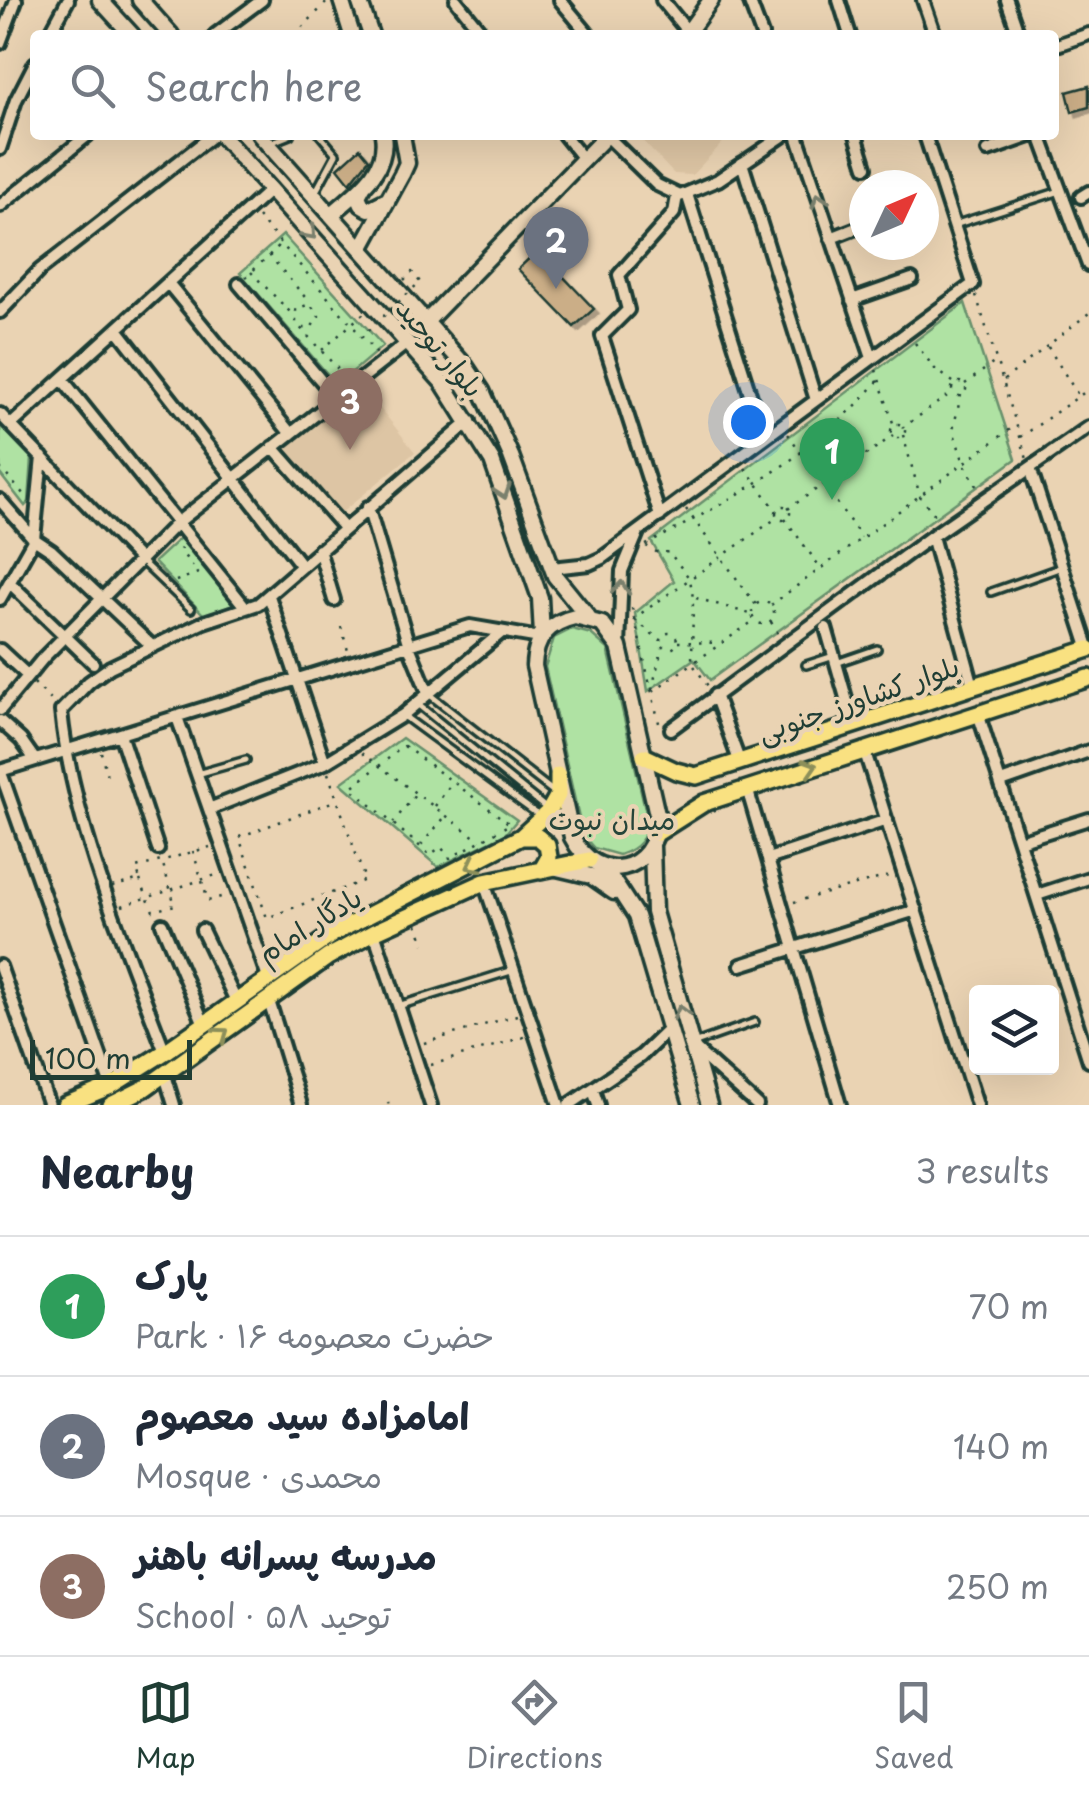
<!DOCTYPE html>
<meta charset="utf-8">
<style>
:root{--surface:#fff;--page:#f6f6f7;--text:#1f2937;--muted:#747a83;--line:#e0e1e3;--accent:#1f3d34}
body{margin:0;font-family:"Playpen Sans","Playpen Sans Arabic",sans-serif;background:var(--page);color:var(--text)}
.controls{position:absolute;right:30px;bottom:30px;display:grid;overflow:hidden;border-radius:10px;box-shadow:0 10px 40px #0002}
.controls button{width:90px;height:90px;display:grid;place-items:center;padding:0;border:0;border-bottom:2px solid var(--line);background:var(--surface);color:var(--text);font:50px sans-serif}
.compass{position:absolute;left:849px;top:170px;width:90px;height:90px;border-radius:50%;background:var(--surface);box-shadow:0 10px 40px #0002;rotate:46deg}
.scale{position:absolute;left:30px;bottom:25px;width:162px;box-sizing:border-box;padding-left:10px;border:5px solid #1f3d34;border-top:0;font-size:28px;line-height:35px;white-space:nowrap;color:#1f3d34;-webkit-text-stroke:8px #ead3b3;paint-order:stroke}
.you{position:absolute;left:748px;top:422px;width:35px;height:35px;margin:-25px;border:8px solid #fff;border-radius:50%;background:#1a73e8;box-shadow:0 0 0 15px #1a73e833}
.badge{display:grid;place-items:center;width:65px;height:65px;border-radius:50%;background:var(--accent);color:#fff;font-size:32px;font-weight:700}
.pin{position:absolute;translate:-50% -82px;filter:drop-shadow(0 2px 5px #0008)}
.pin::after{content:'';position:absolute;top:52px;width:35px;height:30px;background:inherit;clip-path:polygon(0 0,100% 0,50% 100%)}
.list{margin:0;padding:0;list-style:none}
h2{display:flex;justify-content:space-between;align-items:center;height:130px;margin:0;padding:0 40px;font-size:42px}
h2 small{font-size:32px;font-weight:400;color:var(--muted)}
.list li{display:grid;grid-template-columns:65px 1fr auto;gap:30px;align-items:center;box-sizing:border-box;height:140px;padding:0 40px;border-top:2px solid var(--line)}
.list b{display:block;font-size:38px;white-space:nowrap}
.list p{margin:0;font-size:32px;white-space:nowrap;color:var(--muted)}
.list em{font-size:32px;font-style:normal;color:var(--muted)}
.icon{flex:none;width:55px;height:55px;fill:none;stroke:currentColor;stroke-width:2;stroke-linecap:round;stroke-linejoin:round}
.map{position:relative;flex:none;width:1089px;height:1105px;overflow:hidden}
.search{position:absolute;background:var(--surface);box-shadow:0 10px 40px #0002;left:30px;right:30px;top:30px;height:110px;display:flex;align-items:center;gap:25px;box-sizing:border-box;padding:0 35px;border-radius:10px;color:var(--muted);font-size:38px}
.sheet{height:550px;background:var(--surface)}
nav{display:flex;justify-content:space-around;align-items:center;box-sizing:border-box;height:140px;border-top:2px solid var(--line);background:var(--surface);font-size:28px;color:var(--muted)}
nav a{display:grid;justify-items:center;gap:5px}
nav .on{color:var(--accent)}
.map>svg:first-child{display:block}
.built{fill:#ddc5a4}
.green{fill:#afe2a3;stroke:#67906c;stroke-width:2.5}
.building{fill:#cbae87;stroke:#1f3d34;stroke-width:2.5;filter:url(#shadow)}
.lines{fill:none;stroke-linecap:round;stroke-linejoin:round}
.lane-casing{stroke:#1f3d34;stroke-width:12}
.street-casing{stroke:#1f3d34;stroke-width:18}
.secondary-casing{stroke:#1f3d34;stroke-width:21}
.primary-casing{stroke:#1f3d34;stroke-width:22}
.path{stroke:#1f3d34;stroke-width:2.5;stroke-dasharray:2.5 8;stroke-linecap:butt}
.lane{stroke:#ead3b3;stroke-width:5}
.street{stroke:#ead3b3;stroke-width:10}
.secondary{stroke:#ead3b3;stroke-width:14}
.primary{stroke:#f9e181;stroke-width:15}
.path-bridge{stroke:#1f3d34;stroke-width:2.5;stroke-dasharray:2.5 8;stroke-linecap:butt}
.oneway{stroke:#7a806d}
.oneway2{stroke:#8c8f5a}
.labels{text-anchor:middle;dominant-baseline:central;stroke-width:9;stroke-linejoin:round;paint-order:stroke}
.street-label{font-size:28px;fill:#1f3d34;stroke:#ead3b3}
.park-label{font-size:28px;fill:#26453a;stroke:#ead3b3}
</style>
<div class="map">
<svg width="1089" height="1105" viewBox="0 0 1089 1105">
<defs>
<filter id="shadow"><feDropShadow dx="4.5" dy="4.5" stdDeviation="0" flood-color="#0004"/></filter>
</defs>
<rect width="100%" height="100%" fill="#ead3b3"/>
<filter id="ink" filterUnits="userSpaceOnUse"><feTurbulence type="fractalNoise" baseFrequency=".01" numOctaves="2"/><feDisplacementMap in="SourceGraphic" scale="20" xChannelSelector="R" yChannelSelector="G"/><feConvolveMatrix kernelMatrix="1 2 1 2 8 2 1 2 1" color-interpolation-filters="sRGB"/></filter>
<g filter="url(#ink)">
<!-- built -->
<path class="built" d="M637,135h93l-38,40 -18,-1z
M363,387l52,65 -74,61 -57,-65z"/>
<!-- green -->
<path class="green" d="M283,235l100,111 -46,39 -97,-112z
M965,303l51,156 -306,221 -16,-21 -46,32 -13,-78 39,-32 -23,-40z
M0,420l32,38 -3,44 -4,4 -25,-32z
M180,538l56,65 -32,12 -50,-53z
M572,629l19,5 17,15 39,168c2,20 -10,32 -28,38l-25,-7 -11,-12 -38,-169 9,-29z
M402,738l115,82 -12,14 -67,33 -97,-84z"/>
<!-- building -->
<path class="building" d="M1089,86v21l-17,5 -5,-20z
M360,148l9,11 -19,24 -12,-15z
M538,250l56,59 -20,18 -56,-58z"/>
<g class="lines">
<defs>
<path id="lane" d="M270,143l20,-8
M315,193l21,-39 -16,-19
M954,225l106,-34
M141,561l50,48
M991,592l71,-25
M839,662l38,-13
M806,665l28,-9
M430,695l125,98
M416,703l131,106
M405,717l136,100
M197,774l49,-14
M398,1006l116,-36
M693,1044l62,-22"/>
<path id="street" d="M456,0l28,35
M560,0l29,35
M662,0l26,32
M749,0l13,35
M839,0l11,35
M923,0l12,35
M1007,0l12,35
M49,35l19,-35
M215,35l47,-35
M0,43l16,-43
M1054,46l35,-12
M564,135l20,25
M606,135l51,50 23,11 38,-16 66,-45
M797,135l75,223
M856,135l10,32
M1040,135l48,130
M0,149l16,-49 19,-37
M988,151l45,-16
M742,163l74,237
M687,194l77,244
M1081,197l8,-5
M0,206l88,-71
M831,238l33,-13
M168,283l123,151
M239,284l96,113
M852,300l60,-21
M0,312l40,-42 173,-135
M117,329l184,236
M62,379l184,229
M0,414l141,147
M11,425l260,-236
M273,447l71,81
M1030,468l59,182
M0,500l34,39 18,12 100,95
M368,507l41,139 19,47
M660,516l-58,-180 26,-26 -9,-35 55,-62 3,-17
M932,536l41,150
M319,550l15,50
M552,568l37,-4 13,-6 371,-274 -48,-149
M11,584l82,79
M269,596l56,167
M0,599l34,-60 8,-82
M826,628l28,98
M619,647l3,-76 16,-39
M0,650l28,26
M715,695l25,68
M0,710l44,-53 133,-134 230,-180
M978,713l111,348
M177,717l91,261
M0,721l21,19 14,20
M671,729l261,-193 157,-109
M120,734l38,115
M864,749l113,356
M0,770l111,316
M0,771l470,-145 70,12
M1001,782l88,-31
M747,788l93,317
M209,809l116,-46 78,-48 99,-83
M1019,841l70,-22
M768,859l119,-39
M484,882l75,223
M1037,895l52,-17
M162,924l42,100
M202,930l34,71
M374,932l57,173
M741,965l175,-55
M0,966l49,139
M269,1001l32,104
M695,1049l62,56
M165,1052c-40,-105 -93,-230 -104,-341l28,-29 21,-15 94,-45 54,-18 212,-183
M165,1075l9,30
M593,1090l5,15
M569,1105l72,-49 27,-26"/>
<path id="secondary" d="M100,0l32,35
M140,0l31,35
M341,0l11,35
M359,0l12,35
M686,35l25,-35
M221,135l222,248 49,78 48,137 2,37
M260,135l206,232 16,24 29,65 44,120 34,42
M364,185l-6,11 4,9 7,4 16,-8
M331,215c24,-22 58,-43 52,-80
M361,249l41,-75 5,-11 -5,-28
M426,322l181,-187
M575,617l27,7 17,23 39,172c-2,54 -61,68 -86,18l-38,-171c1,-28 14,-43 41,-49z
M652,846l2,66 55,193
M600,866l12,13 24,37 56,189
M557,868l34,8 23,16"/>
<path id="primary" d="M644,756l32,15 20,5 393,-127
M657,833l47,-30 385,-125
M523,837h15l9,8 2,12 -8,14
M65,1105l46,-19 54,-34 169,-119 187,-96 28,-26 9,-16v-20
M111,1105l34,-17 183,-131 46,-25 110,-50 105,-22"/>
</defs>
<!-- lane casing -->
<use href="#lane" class="lane-casing"/>
<!-- street casing -->
<use href="#street" class="street-casing"/>
<!-- secondary casing -->
<use href="#secondary" class="secondary-casing"/>
<!-- primary casing -->
<use href="#primary" class="primary-casing"/>
<!-- path -->
<path class="path" d="M295,35l33,-34
M258,217l119,137
M269,255l41,48
M251,272l42,43
M246,277l34,-32
M404,280l8,-8 8,10
M976,295l51,164
M303,328h8l8,-12 -9,-12 -14,5v14l50,55
M915,343l20,26 21,15
M1048,347l30,48
M322,350l43,-38
M876,370l18,56
M1004,380l85,-67
M952 389a7 7 0 1 1 14 0a7 7 0 1 1-14 0Z
M965,384l30,-22
M961,395l-8,35 11,33 16,28
M891 431a7 7 0 1 1 14 0a7 7 0 1 1-14 0Z
M902,428l51,-36
M788,434l73,103
M903,435l17,61 19,24
M1021,437l68,-48
M0,468l26,29
M745,468l32,43
M776 513a7 7 0 1 1 14 0a7 7 0 1 1-14 0Z
M686,509l70,96
M788,509l105,-73
M785,519l35,48
M646,545c85,-45 171,-91 233,-165
M646,546l12,7 11,-1 21,27 3,19 -1,65 16,23
M176,581l22,-8 -17,-21 -1,-11
M696,598l54,16
M752 613a11 11 0 1 1 22 0a11 11 0 1 1-22 0Z
M771,605l245,-180
M632,608l28,119
M633,619l145,-102
M635,620l25,20
M771,622l9,15
M341,627l8,27
M661 641a8 8 0 1 1 16 0a8 8 0 1 1-16 0Z
M678,642l42,1
M34,683l19,19
M652,689l10,-41
M653,691l102,-71
M404,746l106,78 -60,34 -9,-11 -11,8 -79,-67z
M101,752l6,24
M362,753l118,88
M328,773l37,107 -98,38 -28,-81 98,-37
M435,806l16,-22
M393,823l22,-28
M421,845l24,-28
M193,851l15,50 19,-6
M140,880l13,31 22,-6 -13,-44
M112,887l28,-8 -4,-11 74,-21
M794,902l98,-27
M122,906l97,-32
M417,924l7,20
M424,1043l93,-28
M431,1065l93,-28
M388,1102l1,3"/>
<!-- lane -->
<use href="#lane" class="lane"/>
<!-- street -->
<use href="#street" class="street"/>
<!-- secondary -->
<use href="#secondary" class="secondary"/>
<!-- primary -->
<use href="#primary" class="primary"/>
<!-- path-bridge -->
<path class="path-bridge" d="M360,338l60,-56"/>
</g>
<!-- one-way arrows -->
<defs><path id="oneway-chevron" d="M-2-3.5L2.5 0L-2 3.5" fill="none" stroke-width="1.6" stroke-linecap="round" stroke-linejoin="round" transform="scale(2.5)"/></defs>
<g class="oneway">
<use href="#oneway-chevron" transform="translate(819 200) rotate(-109)"/>
<use href="#oneway-chevron" transform="translate(310 233) rotate(48)"/>
<use href="#oneway-chevron" transform="translate(503 492) rotate(71)"/>
<use href="#oneway-chevron" transform="translate(621 588) rotate(-85)"/>
<use href="#oneway-chevron" transform="translate(681 1012) rotate(-105)"/>
</g>
<g class="oneway2">
<use href="#oneway-chevron" transform="translate(810 767) rotate(-18)"/>
<use href="#oneway-chevron" transform="translate(473 865) rotate(153)"/>
<use href="#oneway-chevron" transform="translate(222 1034) rotate(-36)"/>
</g>
</g>
<g class="labels">
<!-- street labels -->
<g class="street-label">
<text transform="translate(441 347) rotate(50)">بلوار توحید</text>
<text transform="translate(858 698) rotate(-19)">بلوار کشاورز جنوبی</text>
<text transform="translate(309 924) rotate(-32)">یادگار امام</text>
</g>
<!-- park labels -->
<g class="park-label">
<text x="612" y="818">میدان نبوت</text>
</g>
</g>
</svg>
<div class="controls">
<button><svg class="icon" aria-label="layers" viewBox="0 0 24 24"><path d="M12 4l9 5-9 5-9-5zM3 14l9 5 9-5"/></svg></button>
</div>
<svg class="compass" viewBox="-18 -18 36 36"><path d="M0-13l5 13h-10z" fill="#e53935"/><path d="M0 13l5-13h-10z" fill="#747a83"/></svg>
<div class="scale">100 m</div>
<div class="you"></div>
<div class="pin badge" style="left:832px;top:500px;background:#2e9e5b">1</div>
<div class="pin badge" style="left:556px;top:289px;background:#6b7280">2</div>
<div class="pin badge" style="left:350px;top:450px;background:#8d6e63">3</div>
<div class="search"><svg class="icon" aria-label="search" viewBox="0 0 24 24"><circle cx="10" cy="10" r="6"/><path d="M15 15l6 6"/></svg>Search here</div>
</div>
<section class="sheet">
<h2>Nearby<small>3 results</small></h2>
<ul class="list">
<li><span class="badge" style="background:#2e9e5b">1</span><div><b>پارک</b><p>Park · حضرت معصومه ۱۶</p></div><em>70 m</em></li>
<li><span class="badge" style="background:#6b7280">2</span><div><b>امامزاده سید معصوم</b><p>Mosque · محمدی</p></div><em>140 m</em></li>
<li><span class="badge" style="background:#8d6e63">3</span><div><b>مدرسه پسرانه باهنر</b><p>School · توحید ۵۸</p></div><em>250 m</em></li>
</ul>
</section>
<nav>
<a class="on"><svg class="icon" aria-label="map" viewBox="0 0 24 24"><path d="M3 6l6-2 6 2 6-2v14l-6 2-6-2-6 2zM9 4v14M15 6v14"/></svg>Map</a>
<a><svg class="icon" aria-label="directions" viewBox="0 0 24 24"><path d="M12 3l9 9-9 9-9-9zM9 14v-3h6M13 9l2 2-2 2"/></svg>Directions</a>
<a><svg class="icon" aria-label="saved" viewBox="0 0 24 24"><path d="M7 4h10v16l-5-4-5 4z"/></svg>Saved</a>
</nav>
